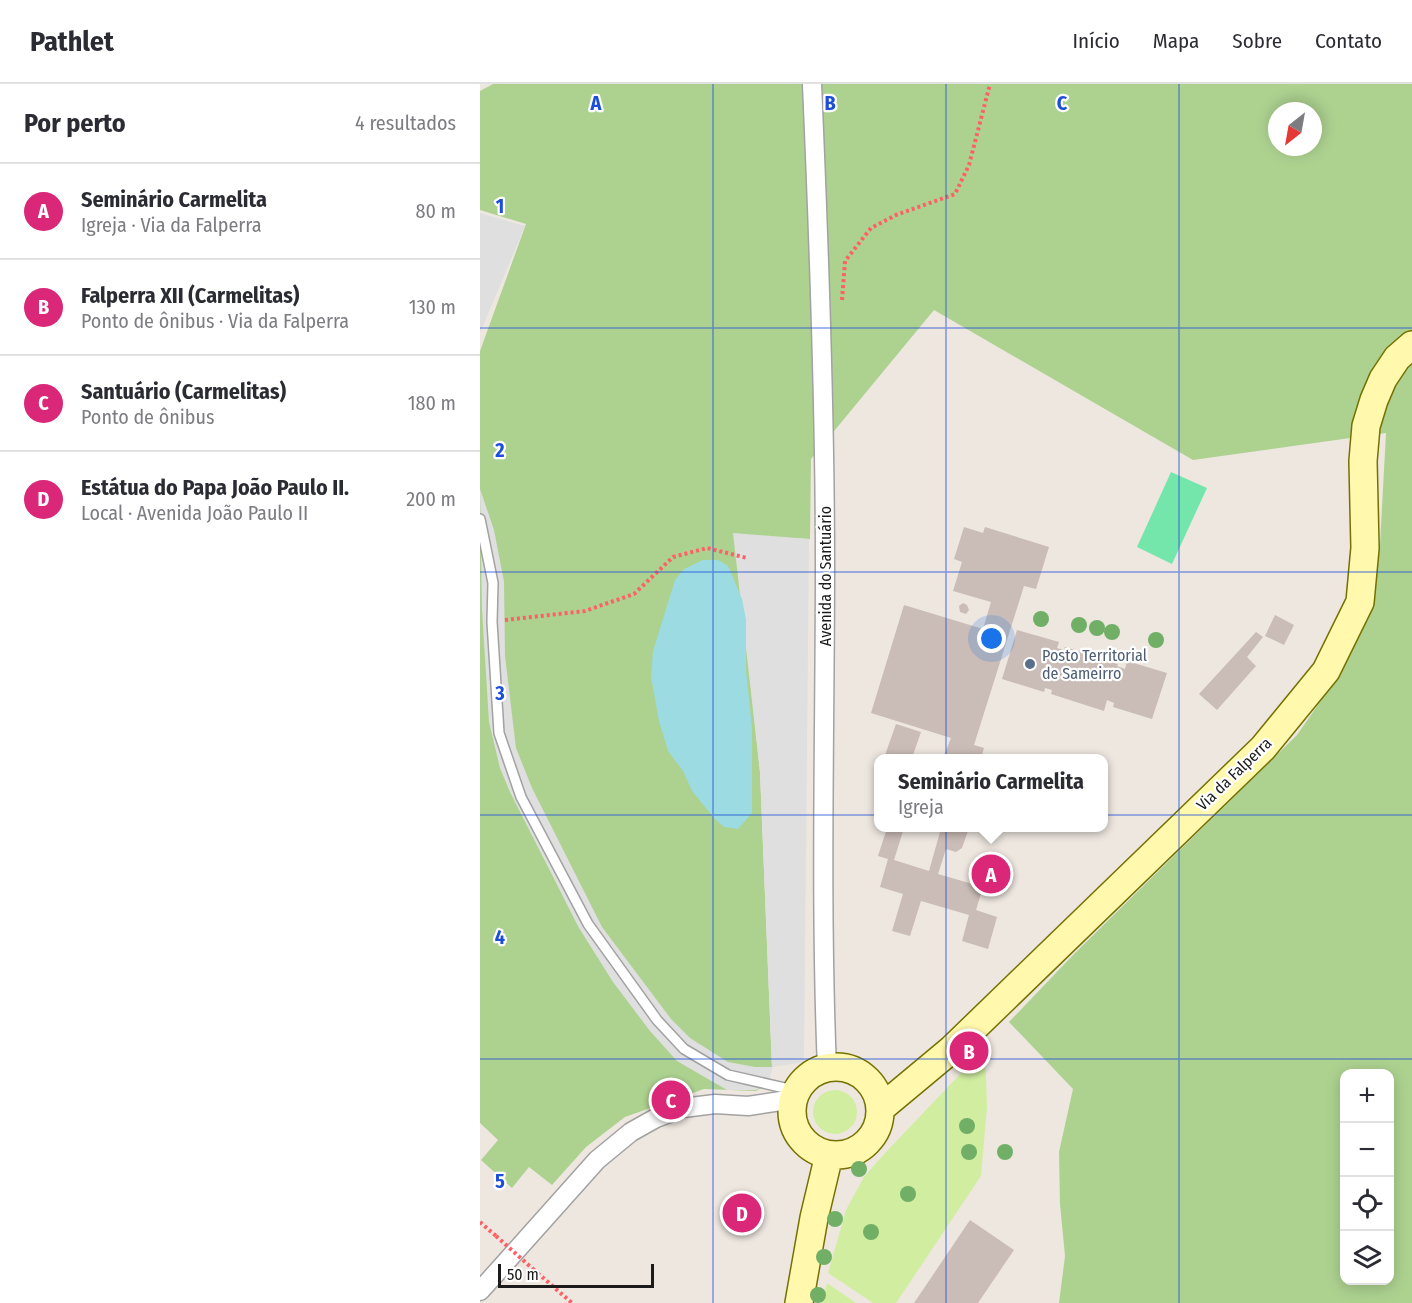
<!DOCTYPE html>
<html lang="pt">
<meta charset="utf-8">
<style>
:root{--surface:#fff;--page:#f2f2f3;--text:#2b2b33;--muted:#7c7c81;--line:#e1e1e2;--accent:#db2777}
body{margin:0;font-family:"Fira Sans Condensed",sans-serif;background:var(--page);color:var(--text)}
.controls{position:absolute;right:18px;bottom:18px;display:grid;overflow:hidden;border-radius:12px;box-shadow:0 3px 15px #0003}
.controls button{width:54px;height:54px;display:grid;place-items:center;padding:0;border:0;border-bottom:2px solid var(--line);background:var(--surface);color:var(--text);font:30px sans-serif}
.compass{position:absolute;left:788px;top:18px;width:54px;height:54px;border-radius:50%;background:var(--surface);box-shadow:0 3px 15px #0003;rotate:211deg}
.scale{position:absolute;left:18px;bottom:15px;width:156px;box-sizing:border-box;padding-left:6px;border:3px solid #1b1b1b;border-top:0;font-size:16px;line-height:21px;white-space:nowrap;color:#1b1b1b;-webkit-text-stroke:4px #fff;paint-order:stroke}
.you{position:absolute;left:512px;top:555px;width:21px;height:21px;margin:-15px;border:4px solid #fff;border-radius:50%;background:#1a73e8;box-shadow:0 0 0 9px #1a73e833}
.badge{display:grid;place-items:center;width:39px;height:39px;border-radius:50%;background:var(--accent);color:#fff;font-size:20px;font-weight:700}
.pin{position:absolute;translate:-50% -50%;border:3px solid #fff;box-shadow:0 2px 6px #0006}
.popup{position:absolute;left:394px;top:670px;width:234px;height:78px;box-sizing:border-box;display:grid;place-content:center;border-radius:12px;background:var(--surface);filter:drop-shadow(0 2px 4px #0005);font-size:20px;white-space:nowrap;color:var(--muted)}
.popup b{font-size:22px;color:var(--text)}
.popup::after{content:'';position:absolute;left:50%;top:100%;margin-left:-12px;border:12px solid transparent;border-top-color:var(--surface)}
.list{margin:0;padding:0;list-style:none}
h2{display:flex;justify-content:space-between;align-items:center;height:78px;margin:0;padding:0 24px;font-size:26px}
h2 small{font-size:20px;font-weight:400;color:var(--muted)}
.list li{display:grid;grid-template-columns:39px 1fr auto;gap:18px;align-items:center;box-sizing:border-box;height:96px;padding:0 24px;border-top:2px solid var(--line)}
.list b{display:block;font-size:22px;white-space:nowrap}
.list p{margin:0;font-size:20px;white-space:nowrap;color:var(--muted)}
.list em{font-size:20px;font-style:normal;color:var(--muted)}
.icon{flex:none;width:33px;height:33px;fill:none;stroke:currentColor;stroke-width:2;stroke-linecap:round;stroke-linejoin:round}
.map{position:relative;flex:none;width:932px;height:1219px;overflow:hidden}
header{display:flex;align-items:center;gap:36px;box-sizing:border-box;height:84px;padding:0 30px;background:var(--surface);border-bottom:2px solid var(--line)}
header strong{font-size:28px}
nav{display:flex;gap:33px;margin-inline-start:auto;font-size:21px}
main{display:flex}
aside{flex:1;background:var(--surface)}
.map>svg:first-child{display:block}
.grass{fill:#d1eea0}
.forest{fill:#add290;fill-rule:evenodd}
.pitch{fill:#75e6ab}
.parking{fill:#dfdfdf}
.water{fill:#9bdbe1}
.building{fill:#cabcb6}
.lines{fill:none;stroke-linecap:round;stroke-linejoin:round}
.lane-casing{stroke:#a2a2a2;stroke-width:12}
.street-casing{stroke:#a2a2a2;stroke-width:21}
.secondary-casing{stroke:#757100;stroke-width:30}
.path{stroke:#ff6066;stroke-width:4;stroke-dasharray:3 3;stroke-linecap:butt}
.lane{stroke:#fff;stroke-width:9}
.street{stroke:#fff;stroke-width:18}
.secondary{stroke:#fff8ad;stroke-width:27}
.path-bridge{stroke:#ff6066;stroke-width:4;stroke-dasharray:3 3;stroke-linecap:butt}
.tree{fill:#70af65}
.grid{fill:none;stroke:#1d4ed8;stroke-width:1.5;stroke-opacity:0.55}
.service-dot{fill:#5c6f8a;stroke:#fff;stroke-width:2}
.labels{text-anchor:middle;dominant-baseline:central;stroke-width:4.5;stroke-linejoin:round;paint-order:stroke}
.street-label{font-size:16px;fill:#1b1b1b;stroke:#fff}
.service-label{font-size:16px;fill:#4e5e75;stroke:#fff;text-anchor:start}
.grid-label{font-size:20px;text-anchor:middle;font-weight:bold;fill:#1d4ed8;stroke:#fff;stroke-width:4.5;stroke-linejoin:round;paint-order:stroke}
</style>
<header>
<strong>Pathlet</strong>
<nav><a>Início</a><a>Mapa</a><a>Sobre</a><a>Contato</a></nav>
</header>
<main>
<aside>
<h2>Por perto<small>4 resultados</small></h2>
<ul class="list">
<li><span class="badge">A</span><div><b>Seminário Carmelita</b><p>Igreja · Via da Falperra</p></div><em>80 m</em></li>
<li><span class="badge">B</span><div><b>Falperra XII (Carmelitas)</b><p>Ponto de ônibus · Via da Falperra</p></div><em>130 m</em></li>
<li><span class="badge">C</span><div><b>Santuário (Carmelitas)</b><p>Ponto de ônibus</p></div><em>180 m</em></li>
<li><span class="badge">D</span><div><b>Estátua do Papa João Paulo II.</b><p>Local · Avenida João Paulo II</p></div><em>200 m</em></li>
</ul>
</aside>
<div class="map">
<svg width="932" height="1219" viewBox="0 0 932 1219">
<rect width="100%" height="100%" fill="#eee7e0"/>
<!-- grass -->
<path class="grass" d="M505,964l2,59 -6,69 -85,127h-23l-45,-30 18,-63 18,-33 21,-24z
M333 1028a22 22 0 1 1 44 0a22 22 0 1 1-44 0Z
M347,1199l29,20h-34z"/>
<!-- forest -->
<path class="forest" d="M13,0h919v1219h-353l6,-47 -5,-52 -1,-52 14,-63 -64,-67 66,-69 222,-218 41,-59 20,-37 15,-41 7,-54 6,-111 -193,27 -259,-150 -123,149 -1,80 -75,-4 25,237 12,296 -5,16 -11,7 -52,-2 -79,28 -39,30 -34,38 -23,-18 -17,21 -31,-28 17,-20 -18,-17v-772l46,-127 -46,-14v-119zM797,27h36v36h-36zM864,990h46v206h-46z"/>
<!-- pitch -->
<path class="pitch" d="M691,388l36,16 -35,76 -35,-17z"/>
<!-- parking -->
<path class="parking" d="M0,129l45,13 -45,107z
M0,405l14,41 10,52 1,74 11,92 16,40 70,139 69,92 19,19 38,24 27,5h17l-12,-295 -27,-239 76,6 -5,523 -31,5 -6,17 -11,6h-29l-50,-29 -27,-30 -37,-49 -34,-54 -69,-136 -10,-24 -11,-46 -7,-113z"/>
<!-- water -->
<path class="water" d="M223,476h15l10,6 14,33 4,21v50l6,57v86l-14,16 -14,-2 -10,-9 -22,-27 -9,-20 -15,-20 -9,-30 -8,-44 2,-26 22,-71 9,-11z"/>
<!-- building -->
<path class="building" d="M484,443l19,6 2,-6 64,20 -13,42 -12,-3 -50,159 10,3 -3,10h-38l8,-20 -80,-25 33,-108 79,24 8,-27 -38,-11 9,-29 -8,-3z
M483,519l4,2 2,5 -3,4 -6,-2 -1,-6z
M795,531l19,10 -10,20 -19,-9z
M537,546l42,12 -2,6 7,2 1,-3 53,17 -1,2 8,3 2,-8 40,12 -15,46 -39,-12 1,-4 -7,-3 -3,11 -53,-17 1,-4 -7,-2 -1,4 -42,-13z
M776,548l7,5 -16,20 9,9 -39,44 -18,-16z
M416,640l25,8 -9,26h-28z
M398,715v14l-4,-2z
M407,744h17l-10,32 35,11 11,-39 -12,-4h41l-7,20 -6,4 -10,-3 -8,25 45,13 -7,23 21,7 -9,32 -26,-8 7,-26 -48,-14 -11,35 -18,-5 11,-37 -23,-7 8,-28 -10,-3z
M490,1136l44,30 -36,53h-64z"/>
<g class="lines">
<defs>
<path id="lane" d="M0,435l13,64 -1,39 7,111 22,64 67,127 69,96 27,29 44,26 70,16"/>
<path id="street" d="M332,0c7,160 13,320 13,480 0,168 -5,337 2,505
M0,1207l117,-131 34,-28 25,-14 27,-10 32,-4 33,2 46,-7"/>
<path id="secondary" d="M312 1027a44 44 0 1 1 88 0a44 44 0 1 1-88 0Z
M400,1025l72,-60 311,-301 63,-77 34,-69 5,-54 -2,-87 3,-35 8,-26 9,-21 14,-21 15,-13
M319,1219l15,-85 15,-63"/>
</defs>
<!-- lane casing -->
<use href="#lane" class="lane-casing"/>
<!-- street casing -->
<use href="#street" class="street-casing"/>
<!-- secondary casing -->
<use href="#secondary" class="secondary-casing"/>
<!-- path -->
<path class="path" d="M362,216l3,-39 26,-33 25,-13 59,-21 14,-29 21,-81
M25,536l80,-9 49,-17 39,-37 34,-9 40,10
M0,1138l16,14
M53,1185l39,34"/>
<!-- lane -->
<use href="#lane" class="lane"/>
<!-- street -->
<use href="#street" class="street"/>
<!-- secondary -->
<use href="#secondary" class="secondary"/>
<!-- path-bridge -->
<path class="path-bridge" d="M16,1152l37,33"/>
</g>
<!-- trees -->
<g class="tree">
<circle cx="561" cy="535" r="8"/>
<circle cx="599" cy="541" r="8"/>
<circle cx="617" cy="544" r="8"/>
<circle cx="632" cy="548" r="8"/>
<circle cx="676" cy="556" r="8"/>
<circle cx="487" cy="1042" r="8"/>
<circle cx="489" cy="1068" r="8"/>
<circle cx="525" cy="1068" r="8"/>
<circle cx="379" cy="1085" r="8"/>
<circle cx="428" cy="1110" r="8"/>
<circle cx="355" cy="1135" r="8"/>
<circle cx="391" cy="1148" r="8"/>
<circle cx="344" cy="1173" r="8"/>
<circle cx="338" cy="1211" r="8"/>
</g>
<!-- grid -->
<path class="grid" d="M233,0v1219M466,0v1219M699,0v1219M0,244h932M0,488h932M0,731h932M0,975h932"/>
<!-- markers -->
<circle class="service-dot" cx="550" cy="580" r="6"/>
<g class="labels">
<!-- street labels -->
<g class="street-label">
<text transform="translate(345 492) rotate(-90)">Avenida do Santuário</text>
<text transform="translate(754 690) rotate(-44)">Via da Falperra</text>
</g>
<!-- service labels -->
<g class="service-label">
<text x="562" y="571">Posto Territorial<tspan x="562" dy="18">de Sameirro</tspan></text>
</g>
</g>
<g class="grid-label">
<text x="116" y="26">A</text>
<text x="350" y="26">B</text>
<text x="582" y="26">C</text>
<text x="20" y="129">1</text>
<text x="20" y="373">2</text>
<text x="20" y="616">3</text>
<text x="20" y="860">4</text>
<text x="20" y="1104">5</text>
</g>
</svg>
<div class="controls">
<button>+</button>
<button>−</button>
<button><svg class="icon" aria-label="locate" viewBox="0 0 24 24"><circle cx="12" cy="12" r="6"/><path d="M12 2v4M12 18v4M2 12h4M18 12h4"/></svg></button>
<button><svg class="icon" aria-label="layers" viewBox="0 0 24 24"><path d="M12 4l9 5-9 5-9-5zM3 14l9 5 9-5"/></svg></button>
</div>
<svg class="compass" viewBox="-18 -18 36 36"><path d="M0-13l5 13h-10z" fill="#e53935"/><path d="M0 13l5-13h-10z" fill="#7c7c81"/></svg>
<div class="scale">50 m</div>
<div class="you"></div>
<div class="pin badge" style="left:511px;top:790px">A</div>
<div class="popup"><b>Seminário Carmelita</b>Igreja</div>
<div class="pin badge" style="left:489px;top:967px">B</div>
<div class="pin badge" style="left:191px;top:1016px">C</div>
<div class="pin badge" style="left:262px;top:1129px">D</div>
</div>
</main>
